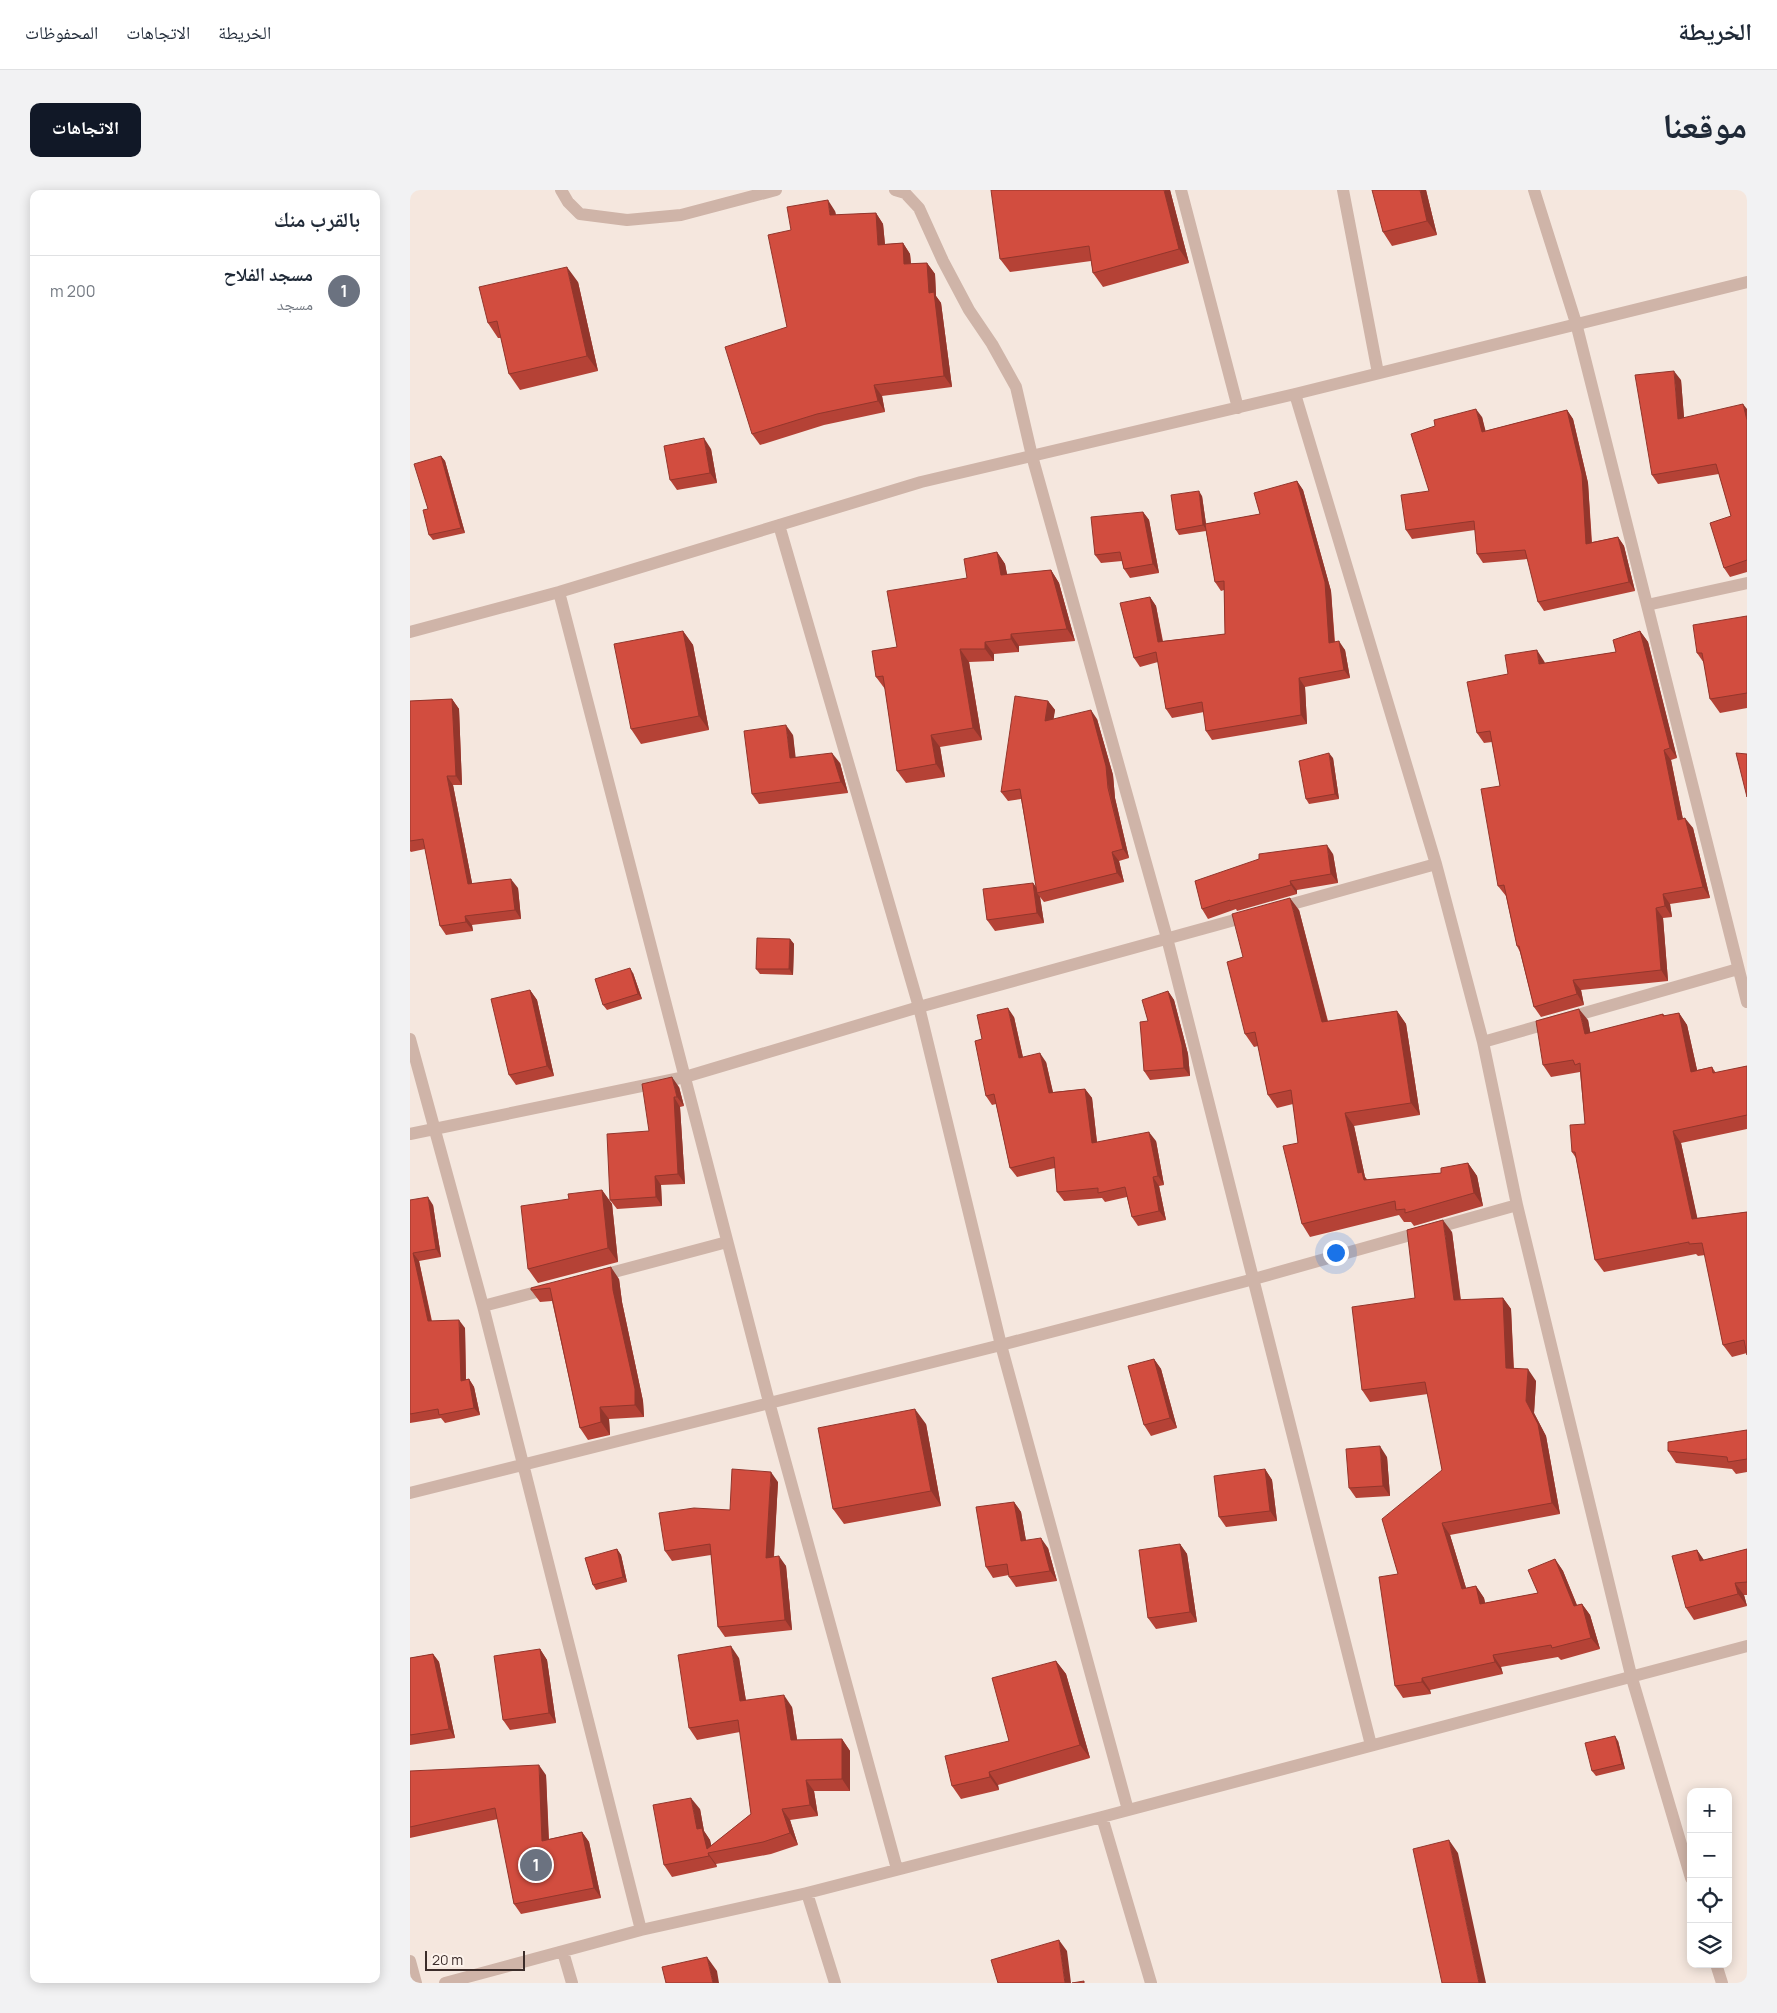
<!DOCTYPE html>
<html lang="ar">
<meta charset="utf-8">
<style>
:root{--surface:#fff;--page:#f2f2f3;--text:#1f2937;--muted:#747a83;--line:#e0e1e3;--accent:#111827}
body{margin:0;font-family:Manrope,"Noto Naskh Arabic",sans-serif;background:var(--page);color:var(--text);direction:rtl}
.controls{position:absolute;right:15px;bottom:15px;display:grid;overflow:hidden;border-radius:10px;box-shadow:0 2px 12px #0003}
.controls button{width:45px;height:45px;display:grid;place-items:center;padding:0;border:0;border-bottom:1px solid var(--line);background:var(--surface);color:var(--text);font:25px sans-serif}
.scale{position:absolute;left:15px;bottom:12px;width:100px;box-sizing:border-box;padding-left:5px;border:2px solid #3b2c29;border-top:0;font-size:14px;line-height:18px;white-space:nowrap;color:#3b2c29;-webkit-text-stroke:4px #fcf2eb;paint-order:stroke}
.you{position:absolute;left:925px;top:1062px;width:18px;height:18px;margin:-12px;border:4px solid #fff;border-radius:50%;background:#1a73e8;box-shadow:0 0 0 8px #1a73e833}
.badge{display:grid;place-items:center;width:32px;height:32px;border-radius:50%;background:var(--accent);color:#fff;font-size:16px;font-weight:700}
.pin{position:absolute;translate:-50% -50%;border:2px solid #fff;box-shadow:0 1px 5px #0006}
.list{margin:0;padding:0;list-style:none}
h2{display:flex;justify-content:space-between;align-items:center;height:65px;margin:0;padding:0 20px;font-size:21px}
h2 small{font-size:16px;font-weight:400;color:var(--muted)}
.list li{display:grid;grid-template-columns:32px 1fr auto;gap:15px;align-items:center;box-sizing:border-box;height:70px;padding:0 20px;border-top:1px solid var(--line)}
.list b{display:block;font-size:19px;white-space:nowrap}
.list p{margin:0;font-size:16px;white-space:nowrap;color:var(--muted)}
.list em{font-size:16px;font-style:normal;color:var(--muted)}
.icon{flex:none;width:28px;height:28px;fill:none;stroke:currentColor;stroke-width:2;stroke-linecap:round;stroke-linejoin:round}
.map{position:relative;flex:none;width:1337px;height:1793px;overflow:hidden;direction:ltr;border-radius:10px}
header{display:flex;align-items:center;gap:30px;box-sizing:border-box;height:70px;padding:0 25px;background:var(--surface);border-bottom:1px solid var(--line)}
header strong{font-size:24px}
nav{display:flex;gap:28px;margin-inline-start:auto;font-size:18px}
.intro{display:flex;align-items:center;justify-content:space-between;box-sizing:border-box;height:120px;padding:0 30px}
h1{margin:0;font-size:35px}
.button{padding:12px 22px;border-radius:10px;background:var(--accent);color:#fff;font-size:18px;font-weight:700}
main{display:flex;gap:30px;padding:0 30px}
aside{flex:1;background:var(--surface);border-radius:10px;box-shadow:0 2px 12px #0003}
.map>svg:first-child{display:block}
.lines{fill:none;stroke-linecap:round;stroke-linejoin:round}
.street{stroke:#cfb4a8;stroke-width:12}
.wall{fill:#b54236}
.shaded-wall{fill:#93362c}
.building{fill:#d24d3f;stroke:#93362c}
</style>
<header>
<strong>الخريطة</strong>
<nav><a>الخريطة</a><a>الاتجاهات</a><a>المحفوظات</a></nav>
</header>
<div class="intro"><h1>موقعنا</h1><a class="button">الاتجاهات</a></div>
<main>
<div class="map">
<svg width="1337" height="1793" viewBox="0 0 1337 1793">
<rect width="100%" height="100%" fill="#f5e7de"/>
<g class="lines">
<!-- street -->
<path class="street" d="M151,0l7,12 12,12 47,6 54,-5 95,-25
M485,0l10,3 14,15 24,53 26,49 23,34 24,43 16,69 135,482 204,807
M771,0l57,218
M933,0l35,183
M1124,0l42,133 171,679
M885,204l141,470 47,178 34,163 114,470 60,203
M369,335l140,482 82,338 127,465
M149,402l210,810 128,467
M1237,415l100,-22
M0,442l149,-40 362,-110 374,-88 452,-112
M868,718l158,-44
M0,849l73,267 158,624
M1073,852l255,-73
M0,944l275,-57 234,-70 330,-91
M189,1086l128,-34
M73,1116l65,-17
M0,1303l591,-148 253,-66 263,-74
M692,1627l49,166
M397,1703l28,90
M153,1762l9,31
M0,1771l6,22
M1306,1774l6,19
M35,1793l196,-53 166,-37 295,-76 645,-171"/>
</g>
<!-- wall -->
<path class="wall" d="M760,0l19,73 -86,24 -10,-14 -2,-12 -81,11 -10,-13z
M1016,0l11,45 -45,11 -9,-14z
M425,21l1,4 40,-2 7,11 2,20 18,-1 7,11 1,10 16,-1 8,11 1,22 5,7 11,84 -70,9 3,16 -61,13 -64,20 -8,-11 35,-107 4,-97z
M168,92l20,89 -78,19 -11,-16 -8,-36h-3l-10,-15z
M1271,190l3,38 63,-9v163l-17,5 -6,-9 7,-52 -12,-42 -61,10 -6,-9z
M1157,220l6,9 15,64 4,59 26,-5 6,9 11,45 -91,20 -6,-9 -10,-43 -45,4 -6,-9 -2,-24 -63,9 -6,-9 23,-39 53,-74 3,14z
M301,259l6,34 -40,7 -7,-10z
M31,266l4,5 20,72 -32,7 -4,-5 -1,-26z
M887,291l6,9 28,101 4,51 10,8 5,28 -45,9 2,37 -95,16 -6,-9 -2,-19 -32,6 -6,-9 -8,-47 -18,5 -6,-9 16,-61 6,9 7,35 62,-7 -1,-44 -3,1 -6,-9 -9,-51 -27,4 -3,-5 26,-34 4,28 54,-10z
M733,322l6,8 10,53 -29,5 -6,-9 -2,-8 -21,2 -6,-8z
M587,362l8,12 2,11 44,-5 8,13 16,58 -56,5v6l-25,2v7l-25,1 13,78 -42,7 5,30 -39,6 -9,-12 -12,-82 -9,-12 21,-30 70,-69z
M1337,426v92l-27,5 -10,-14 -6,-36 -7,-10z
M273,441l10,14 16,85 -68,14 -10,-15z
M1230,441l8,11 29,116 -6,2 12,59 10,9 17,70 -40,6 2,13 -9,1 5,63 -87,9 3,15 -43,12 -7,-10 -14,-55 -3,-6 -11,-50 -8,-10 2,-100 -8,-44 -8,1 -7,-10 31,-59 36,-13 1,2 71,-11z
M42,509l7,10 3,76h-9l19,98 46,5 3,31 -49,6 1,6 -27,4 -6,-9 -15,-77 -14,3 -1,-1v-150z
M638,511l7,9 -2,9h44l16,56 2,23 14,60 -10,3 5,21 -80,20 -4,-5 4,26 -49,8 -8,-11 46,-37 4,5 -16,-89 -13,2 -7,-9z
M383,545l2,22 45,6 8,30 -89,11 -7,-10z
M923,568l6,41 -30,5 -3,-5z
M923,664l5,29 -41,7v4l-60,17 -1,-2 -28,10 -6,-10z
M889,720l29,111 69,-10 9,13 14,91 -66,11 11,51 2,3 74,-7 27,-10 9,13 6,30 -69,20 -3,-4h-7l-5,-7 -89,22 -8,-13 -4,-81 -5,-39 -16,4 -9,-13 -10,-49 -4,1 -9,-13 -2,-77z
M380,749l4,5 -1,31 -33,-1 -4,-5z
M223,783l9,26 -35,11 -4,-5z
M120,800l7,10 17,76 -38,9 -7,-10z
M758,801l6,9 14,54 2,22 -40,4 -6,-9 4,-50z
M1269,823l8,12 10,45 15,-3 4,6 31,-7v63l-66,14 16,75 50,-6v141l-15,4 -9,-12 -18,-90 -7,1 -2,-2 -92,18 -9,-12 -19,-102 -4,-6 13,-28 -5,-51v-1l-29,5 -8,-12 45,-45 2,13 73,-19 2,2z
M604,827l9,40 23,5 7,30 32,-3 7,9 5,44 59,-1 8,44 -5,1 7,34 -28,6 -6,-9 -5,-20 -22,5 -3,-4 -38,3 -7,-9 -2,-24 -38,9 -7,-9 -14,-64 -4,1 -6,-9 -4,-57z
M269,897l5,19 -4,1 5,77 -24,1 1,21 -45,3 -7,-9 39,-69z
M192,1000l10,14 6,58 -80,21 -10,-14z
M0,1010l23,5 8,52 -22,4 13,60 33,7 1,52 3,-1 5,8 6,28 -35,8 -4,-5 -31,5z
M1042,1042l9,68 42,-2 8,11 3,60 22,12 -2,32 12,23 14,78 -110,21 16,53 10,-2 8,12 1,5 53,-10 17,-34 8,12 14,34 5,-1 8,11 10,34 -39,11 -3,-3 -57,10 2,7 -73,16 1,4 -28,4 -8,-12 3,-112 44,-104 -14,-76 -58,8 -8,-12 53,-92z
M209,1089l3,23 21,99 1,16 -35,2 1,16 -22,5 -8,-12 -28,-127 -12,1 -9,-12z
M744,1169l7,10 16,59 -26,8 -7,-11z
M516,1234l15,82 -97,18 -11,-15z
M1337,1240v42l-11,2 -4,-5 -56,-6 -8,-12z
M977,1267l3,39 -34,2 -7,-10z
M855,1279l7,11 5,41 -51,6 -7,-10z
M368,1292l-4,75 12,9 6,64 -67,7 -7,-10 -7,-72 -39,6 -7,-10 65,-41z
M604,1312l7,10 5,29 22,7 9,33 -41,6 -7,-10v-2l-16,3 -7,-11z
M770,1354l7,10 10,68 -41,7 -8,-11z
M207,1359l4,6 6,27 -31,8 -3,-5z
M1337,1359v46h-3l3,11 -53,14 -8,-12 11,-58 7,10z
M130,1459l7,11 9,63 -46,7 -7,-10z
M23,1464l6,8 16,76 -45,7v-87z
M329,1468l7,43 46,6 5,33 45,-1 8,12v40h-36l4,25 -28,4 8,25 -27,9 -55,10 1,3 -45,10 -8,-12 36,-56 4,22 6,9 1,6 40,-32 -11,-82 -43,8 -8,-12z
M646,1471l10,13 24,84 -92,27 1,5 -38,9 -9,-13 57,-45z
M1208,1551l7,28 -29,7 -4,-5z
M0,1581l136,4 3,64 33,-7 7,10 12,56 -80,16 -7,-10 -16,-85 -88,19z"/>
<!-- shaded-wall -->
<path class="shaded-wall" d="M754,0h6l19,73 -10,-14z
M1010,0h6l11,45 -10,-14z
M418,10l7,11 3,15 -8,-11z
M466,23l7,11 3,32 -8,-11z
M493,53l7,11 2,21 -8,-11z
M517,73l8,11 1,22 5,7 11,84 -8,-11 -15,-83z
M157,77l11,15 20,89 -11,-15z
M1264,181l7,9 4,49 -7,-10z
M464,195l8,11 3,16 -7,-11z
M1333,214l4,5v11z
M1066,219l6,8 6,23 -6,-8z
M1157,220l6,9 15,64 4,69 -6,-8z
M294,248l7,11 6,34 -7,-10z
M31,266l4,5 20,72 -4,-5z
M887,291l6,9 28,101 4,61 -6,-9z
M789,301l3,5 5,35 -4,-6z
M733,322l6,8 10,53 -6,-9z
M1208,347l6,9 11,45 -6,-9z
M587,362l8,12 5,24 -9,-13z
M641,380l8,13 16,58 -8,-12z
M740,407l6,9 8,44 -6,-8z
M273,441l10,14 16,85 -10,-14z
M1230,441l8,11 29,116 -7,-10z
M601,444l8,12v6l-8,-13z
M929,451l6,9 5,28 -6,-8z
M575,452l9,12v7l-9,-12z
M550,459l9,13 13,78 -9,-12z
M1127,460l7,11 2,13 -7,-10z
M889,488l6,9 2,37 -6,-9z
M42,509l7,10 3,76 -6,-9z
M638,511l7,9 -3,20 -7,-9z
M681,520l6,9 16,56 2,23 14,60 -6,-9z
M376,535l7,10 4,33 -7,-10z
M521,545l9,12 5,30 -9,-13z
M1254,560l7,10 14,70 -7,-10z
M422,563l8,10 8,30 -7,-11z
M919,563l4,5 6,41 -4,-5z
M37,586l6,9 21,108 -6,-9z
M1275,628l8,10 17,70 -7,-11z
M917,655l6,9 5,29 -7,-9z
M702,662l7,9 5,21 -7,-9z
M101,689l7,9 3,31 -6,-9z
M880,691l7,9v4l-6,-9z
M623,693l6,9 -2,1 3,4 4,26 -7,-10z
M1253,704l7,10 2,13 -7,-11z
M880,708l9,12 32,125 -9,-13z
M1246,718l7,10 5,63 -7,-11z
M55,726l7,9 1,6 -7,-9z
M380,749l4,5 -1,31 -4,-6z
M220,778l3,5 9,26 -4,-5z
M1163,790l8,10 3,15 -7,-11z
M120,800l7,10 17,76 -7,-10z
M758,801l6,9 14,54 2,22 -6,-8z
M598,818l6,9 11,50 -6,-9z
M1169,819l9,11 5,26 -8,-12z
M987,821l9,13 14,91 -9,-12z
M1269,823l8,12 13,58 -9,-11z
M630,863l6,9 9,40 -6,-9z
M262,887l7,10 5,19 -7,-9z
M675,899l7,9 6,54 -6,-9z
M264,907l6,10 5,77 -7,-10z
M935,923l9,13 11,51 6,7 2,9 -15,-20z
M1263,941l8,12 19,87 -8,-11z
M739,942l7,9 8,44 -6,-9z
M1058,973l9,13 6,30 -9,-13z
M245,986l6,9 1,21 -6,-9z
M743,987l6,9 7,34 -7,-9z
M192,1000l10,14 6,58 -10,-14z
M18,1007l5,8 8,52 -5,-8z
M1033,1030l9,12 10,80 -8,-12z
M3,1063l6,8 14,68 -5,-8z
M201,1077l8,12 3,23 21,99 1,16 -9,-12 -22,-115z
M1093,1108l8,11 3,71 -8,-12z
M49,1130l6,8 1,61 -5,-8z
M744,1169l7,10 16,59 -7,-10z
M1118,1179l8,12 -2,32 12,23 14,78 -8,-11 -26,-102z
M59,1189l5,8 6,28 -6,-7z
M190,1217l9,12 1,16 -9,-13z
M505,1219l11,15 15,82 -10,-15z
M970,1256l7,11 3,39 -7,-10z
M855,1279l7,11 5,41 -7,-10z
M361,1282l7,10 -5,85 -7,-9z
M604,1312l7,10 7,40 -7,-11z
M1032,1333l8,12 20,66 -8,-12z
M631,1348l7,10 9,33 -7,-10z
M770,1354l7,10 10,68 -7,-10z
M207,1359l4,6 6,27 -4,-5z
M1287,1360l8,12 -5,-1z
M369,1366l7,10 6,64 -7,-10z
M1145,1369l8,12 19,47 -8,-12z
M1325,1393l9,12 3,11 -9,-12z
M1066,1396l8,12 4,18 -8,-12z
M1172,1414l8,11 10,34 -9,-11z
M321,1456l8,12 9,55 -8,-12z
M130,1459l7,11 9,63 -7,-10z
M23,1464l6,8 16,76 -6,-9z
M1083,1465l8,12 2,7 -8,-12z
M646,1471l10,13 24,84 -10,-13z
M1012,1488l8,12 1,4 -9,-12z
M374,1505l8,12 7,45 -8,-12z
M1205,1546l3,5 7,28 -3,-5z
M432,1549l8,12v40l-8,-12z
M129,1575l7,10 3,75 -7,-9z
M579,1582l9,13 1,5 -9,-13z
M396,1590l8,11 4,25 -8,-11z
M281,1608l9,11 4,22 6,9 3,12 -6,-3 -10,-20z
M372,1619l8,11 8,25 -8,-12z
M172,1642l7,10 12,56 -7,-10z
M1039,1650l9,13 28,130h-7z
M298,1663l8,11 1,3 -8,-11z
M649,1750l8,11 4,32h-6z
M297,1767l10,14 2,12h-6z"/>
<!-- building -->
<path class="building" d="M581,0h173l15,59 -86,24 -4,-27 -89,13z
M962,0h48l7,31 -44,11z
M418,10l2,15 46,-2 2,32 25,-2 1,21 23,-1 2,30 5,-1 10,84 -70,9 4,16 -61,13 -65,20 -27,-87 62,-20 -19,-92 23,-5 -4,-23z
M157,77l20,89 -78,18 -12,-53 -9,2 -9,-36z
M1264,181l4,48 65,-15 4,16v140l-23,8 -14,-45 21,-7 -15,-52 -64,11 -17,-100z
M1066,219l6,23 85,-22 15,64 4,70 32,-7 11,45 -91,20 -13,-52 -48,4 -3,-33 -68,9 -5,-35 28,-4 -18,-57 24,-8 -1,-6z
M294,248l6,35 -40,7 -6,-34z
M31,266l20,72 -32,7 -6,-25 5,-1 -14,-45z
M887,291l28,101 4,61 10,-2 5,29 -45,8 2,37 -95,16 -4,-29 -36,7 -10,-57 -22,6 -14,-55 30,-6 8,45 67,-8 -1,-53 -9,1 -10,-58 55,-10 -6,-21z
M789,301l4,34 -27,5 -5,-35z
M733,322l10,52 -29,5 -4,-17 -25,3 -4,-38z
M587,362l4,23 50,-5 16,59 -56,5v5l-26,3v7h-25l13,79 -42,7 5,29 -39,7 -14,-95 -7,1 -4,-26 25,-4 -10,-56 80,-13 -3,-19z
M1337,426v77l-37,6 -8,-46h-5l-4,-28z
M273,441l16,85 -68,13 -17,-85z
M1230,441l30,117 -6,2 14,70 7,-2 18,69 -40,7 2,12 -9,2 5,62 -88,10 4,14 -43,13 -15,-61h-2l-13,-61 -6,1 -17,-97 19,-3 -10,-55 -13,2 -10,-51 41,-8 -3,-19 32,-5 2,14 77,-12 -3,-12z
M605,506l33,5 -3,20 46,-11 15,56 2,22 15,61 -11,3 5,21 -80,20 -17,-104 -19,3z
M42,509l4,77h-9l21,108 43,-5 4,31 -50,6 1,6 -26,4 -17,-87 -13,2v-140z
M376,535l4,33 42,-5 9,29 -89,12 -8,-63z
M919,563l6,41 -29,5 -7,-38z
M1326,563l11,1v43z
M917,655l4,29 -41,7 1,4 -61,16v-1l-28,9 -7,-28 64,-22v-5z
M623,693l4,30 -50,7 -4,-31z
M880,708l32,124 75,-11 14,92 -66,10 13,60 4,-1 2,8 77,-7v-5l27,-5 6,30 -69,20v-4l-9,1 -1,-9 -93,23 -19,-78 15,-3 -7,-53 -23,5 -13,-63 -10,2 -18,-72 16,-5 -11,-43z
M347,748l33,1 -1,30h-33z
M220,778l8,26 -35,11 -8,-26z
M120,800l17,76 -38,9 -18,-76z
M758,801l14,54 2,23 -40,3 -4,-49 8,-1 -6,-21z
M598,818l11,50 21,-5 9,40 36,-4 7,54 57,-11 9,44 -5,1 6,34 -27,6 -7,-30 -27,6v-5l-41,4 -3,-35 -44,11 -16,-74 -8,2 -11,-55 7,-2 -5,-24z
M1169,819l6,25 78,-20v2l16,-3 12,59 21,-5 1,6 34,-7v49l-74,16 19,88 55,-7v143l-3,-15 -21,5 -21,-102 -13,1v-2l-94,18 -20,-108h-3l-2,-27 15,-1 -5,-61 -5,2 -2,-5 -30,5 -7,-44z
M262,887l5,20h-3l4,77 -23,2 1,21 -46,3 -3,-66 42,-3 -7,-47z
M192,1000l6,58 -80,21 -7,-63 48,-7 -1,-5z
M18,1007l8,52 -23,4 15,68 31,-1 2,61 8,-2 5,29 -35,7 -1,-6 -28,5v-214z
M1033,1030l11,80 49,-2 3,70 22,1 -2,32 12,23 14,79 -110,20 20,66 14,-3 4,18 58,-11 -10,-23 27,-11 19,47 8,-2 9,34 -39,10 -1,-3 -58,10 2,7 -73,16v4l-27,4 -16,-109 19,-3 -16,-55 60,-49 -17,-88 -63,8 -10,-83 63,-9 -8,-68z
M201,1077l2,23 22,99v16l-35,2 1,15 -21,6 -30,-140 -19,2v-2z
M744,1169l16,59 -26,7 -16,-59z
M505,1219l16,82 -98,18 -15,-81z
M1337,1240v29l-19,3 -1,-5 -59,-6v-9z
M970,1256l3,40 -34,2 -3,-39z
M322,1279l39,3 -5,86 13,-2 6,64 -67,7 -8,-83 -45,7 -6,-38 35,-5 36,2z
M855,1279l5,42 -51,6 -5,-41z
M604,1312l7,39 20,-3 9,33 -41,6 -2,-13 -21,3 -10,-60z
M770,1354l10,68 -42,6 -9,-68z
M207,1359l6,28 -30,8 -8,-27z
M1337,1359v33l-12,1 3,11 -52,14 -14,-52 25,-6 3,11z
M321,1456l9,55 44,-6 7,45 51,-1v40l-36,1 4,25 -28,4 8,24 -27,9 -55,11 1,3 -45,9 -11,-60 38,-7 6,31 5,-1 5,21 44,-35 -13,-94 -49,8 -11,-73z
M130,1459l9,64 -46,7 -9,-64z
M23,1464l16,75 -39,6v-77z
M646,1471l24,84 -91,27 1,5 -38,9 -7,-30 64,-15 -17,-63z
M1205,1546l7,28 -30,7 -7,-28z
M129,1575l3,76 40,-9 12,56 -80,16 -19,-96 -85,19v-56z
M1039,1650l30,143h-37l-29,-134z
M649,1750l6,43h-67l-7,-23z
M297,1767l6,26h-47l-4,-16z
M674,1791v2h-12z"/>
</svg>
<div class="controls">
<button>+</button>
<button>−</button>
<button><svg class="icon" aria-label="locate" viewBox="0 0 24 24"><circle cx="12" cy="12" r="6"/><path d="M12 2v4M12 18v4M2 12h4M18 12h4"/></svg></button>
<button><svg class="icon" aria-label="layers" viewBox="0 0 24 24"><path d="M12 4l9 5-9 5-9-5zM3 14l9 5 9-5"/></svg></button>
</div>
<div class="scale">20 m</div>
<div class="you"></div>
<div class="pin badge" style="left:126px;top:1675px;background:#6b7280">1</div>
</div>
<aside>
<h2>بالقرب منك<small></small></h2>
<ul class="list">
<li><span class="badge" style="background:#6b7280">1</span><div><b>مسجد الفلاح</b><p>مسجد</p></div><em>200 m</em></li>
</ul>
</aside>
</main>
